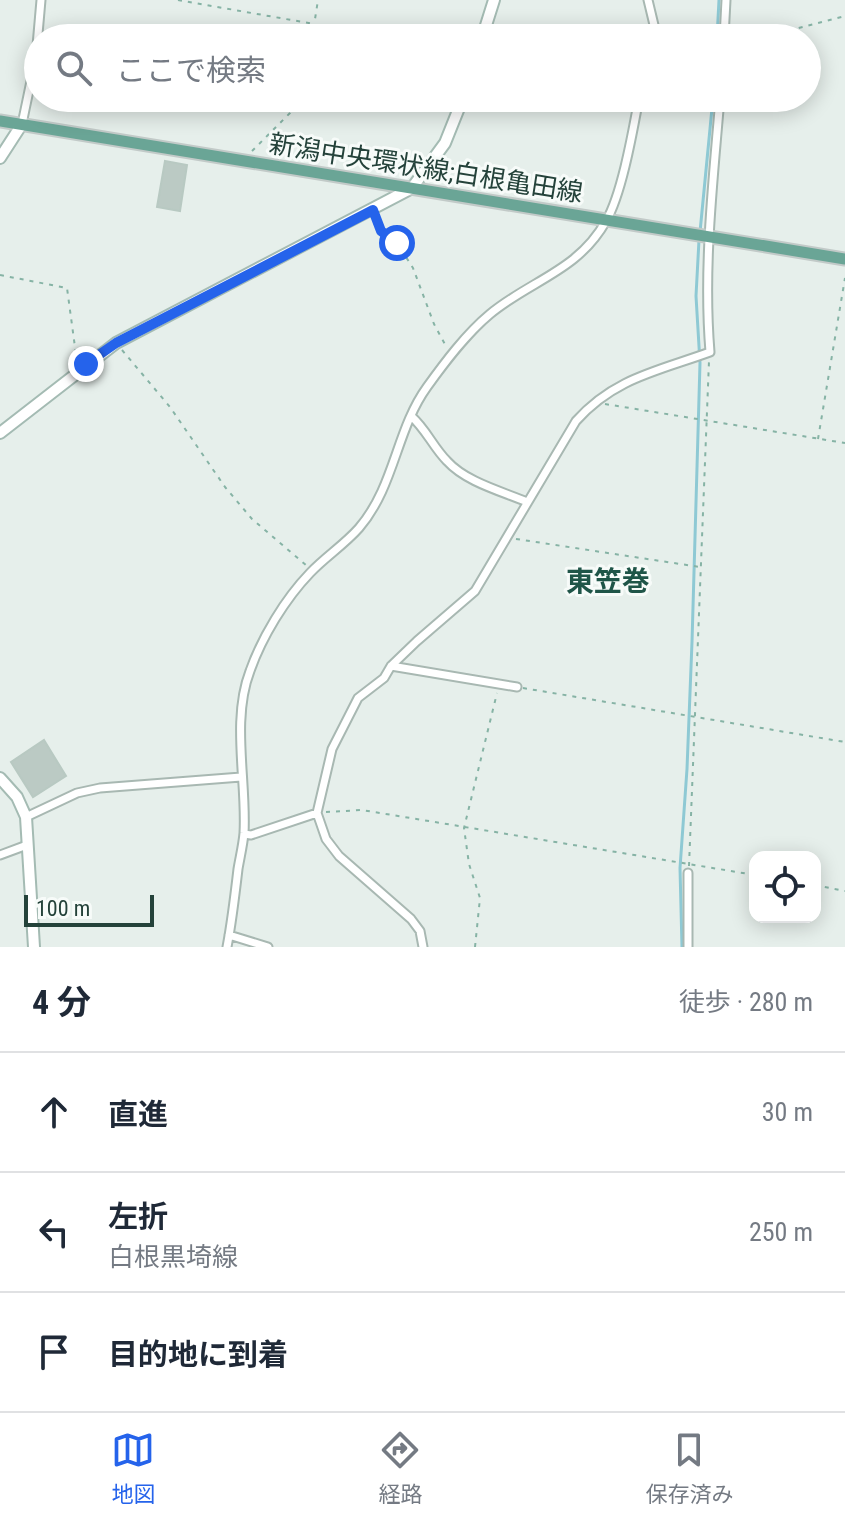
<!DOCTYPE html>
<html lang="ja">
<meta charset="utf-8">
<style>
:root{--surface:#fff;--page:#f2f2f3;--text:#1f2937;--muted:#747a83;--line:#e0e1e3;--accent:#2563eb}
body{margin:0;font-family:"Roboto Condensed","Noto Sans JP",sans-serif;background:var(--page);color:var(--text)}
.controls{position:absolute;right:24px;bottom:24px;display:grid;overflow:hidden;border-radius:16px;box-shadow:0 4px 20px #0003}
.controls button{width:72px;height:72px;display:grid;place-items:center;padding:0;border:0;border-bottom:2px solid var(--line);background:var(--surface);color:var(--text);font:40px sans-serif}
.scale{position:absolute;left:24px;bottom:20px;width:130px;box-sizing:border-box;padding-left:8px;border:4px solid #24423a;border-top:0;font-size:22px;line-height:28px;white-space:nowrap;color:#24423a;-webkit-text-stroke:6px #f7fbf9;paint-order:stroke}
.stop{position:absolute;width:24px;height:24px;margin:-18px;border:6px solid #2563eb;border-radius:50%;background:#fff}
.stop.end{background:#2563eb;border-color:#fff;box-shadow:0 2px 8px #0008}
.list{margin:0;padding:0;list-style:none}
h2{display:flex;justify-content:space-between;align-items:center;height:104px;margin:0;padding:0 32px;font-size:34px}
h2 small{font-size:26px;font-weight:400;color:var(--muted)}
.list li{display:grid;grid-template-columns:52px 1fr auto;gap:24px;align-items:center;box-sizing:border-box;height:120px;padding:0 32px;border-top:2px solid var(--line)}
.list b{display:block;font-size:30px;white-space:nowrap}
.list p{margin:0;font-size:26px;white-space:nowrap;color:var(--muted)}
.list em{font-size:26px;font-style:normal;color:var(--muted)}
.icon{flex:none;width:44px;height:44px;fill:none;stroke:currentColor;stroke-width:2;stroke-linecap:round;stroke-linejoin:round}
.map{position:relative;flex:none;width:845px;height:947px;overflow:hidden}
.search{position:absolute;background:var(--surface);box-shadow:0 4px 20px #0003;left:24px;right:24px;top:24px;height:88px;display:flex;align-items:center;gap:20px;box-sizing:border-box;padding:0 28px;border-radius:44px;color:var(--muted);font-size:30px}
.sheet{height:464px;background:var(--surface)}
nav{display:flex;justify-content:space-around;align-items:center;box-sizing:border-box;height:112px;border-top:2px solid var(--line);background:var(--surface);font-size:22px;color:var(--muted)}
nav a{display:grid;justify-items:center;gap:4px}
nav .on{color:var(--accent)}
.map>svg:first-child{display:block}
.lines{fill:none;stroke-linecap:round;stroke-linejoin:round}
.stream{stroke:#8ec9d4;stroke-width:3}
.building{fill:#bbcac4;stroke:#b8c9c2;stroke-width:2}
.street-casing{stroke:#a8b8b2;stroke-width:11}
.secondary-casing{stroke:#a4bbb3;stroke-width:14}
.primary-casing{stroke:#c2cac8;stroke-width:15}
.path{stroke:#86b3a5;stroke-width:2;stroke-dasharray:4 6;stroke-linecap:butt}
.street{stroke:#fff;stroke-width:7}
.secondary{stroke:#fff;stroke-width:10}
.primary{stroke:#6aa596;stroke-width:11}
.route{stroke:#2563eb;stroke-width:10}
.labels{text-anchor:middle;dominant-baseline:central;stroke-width:6;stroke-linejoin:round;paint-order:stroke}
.street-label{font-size:26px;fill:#24423a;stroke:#f7fbf9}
.neighbourhood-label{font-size:28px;font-weight:bold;fill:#1f5548;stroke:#f7fbf9}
</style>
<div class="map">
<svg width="845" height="947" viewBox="0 0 845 947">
<rect width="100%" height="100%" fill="#e6efeb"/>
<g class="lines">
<!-- stream -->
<path class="stream" d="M717,38l2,-38
M700,232l13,-134
M682,947l-2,-79 7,-99 5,-127 8,-279 -4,-67 3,-56"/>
</g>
<!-- building -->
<path class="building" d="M165,161l22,4 -7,46 -23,-4z
M44,740l22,36 -33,21 -22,-35z"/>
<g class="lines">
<defs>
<path id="street" d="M648,0l6,25 -3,13
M724,38l2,-38
M22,124l14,-67 5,-57
M411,416c15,13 22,31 36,45 19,21 54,30 80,41
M391,666l126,21
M26,817l51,-24 23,-5 141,-11
M244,834l7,1 66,-22
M0,855l27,-10
M229,935l39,12
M227,947c5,-26 8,-52 11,-78 2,-12 5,-24 6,-36 3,-51 -13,-113 6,-162 12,-34 35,-72 60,-98 15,-16 34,-28 49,-45 36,-42 37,-98 68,-141 18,-25 39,-53 63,-73 41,-34 88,-43 116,-93 16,-27 27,-91 33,-123
M423,947l-3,-16 -9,-12 -72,-63 -13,-17 -9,-26 15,-64 26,-51 26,-20 7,-12 26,-25 58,-50 101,-170c38,-43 82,-50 134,-69 -7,-85 3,-169 10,-254
M688,947v-74"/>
<path id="secondary" d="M482,38l12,-38
M0,158l22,-34
M0,433l116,-90 296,-155 33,-45 18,-45
M0,778l17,19 9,20 8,130"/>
<path id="primary" d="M0,121l845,138"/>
</defs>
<!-- street casing -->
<use href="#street" class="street-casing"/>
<!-- secondary casing -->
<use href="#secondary" class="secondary-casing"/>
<!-- primary casing -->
<use href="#primary" class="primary-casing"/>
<!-- path -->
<path class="path" d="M178,0l136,24
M314,33l26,5
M312,38l6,-38
M760,38l85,-22
M252,151l38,-38 10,-15
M377,219l4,12 16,12 16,25 21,56 13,24
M0,275l67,13 10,74
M122,350l48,57 55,80 27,32 55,47
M605,404l240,39
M818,439l27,-161
M516,539l184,28
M523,688l322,54
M326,812l36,-2 393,65
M689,866l20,-505
M815,885l30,6
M475,947l5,-49 -11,-34 -5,-36 33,-135"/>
<!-- street -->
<use href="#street" class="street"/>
<!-- secondary -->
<use href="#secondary" class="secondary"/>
<!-- primary -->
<use href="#primary" class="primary"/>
</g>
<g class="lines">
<!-- route -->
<path class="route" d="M86,364l30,-21 257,-133 8,21 16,12"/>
</g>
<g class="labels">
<!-- street labels -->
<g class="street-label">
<text transform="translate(426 168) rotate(9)">新潟中央環状線;白根亀田線</text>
</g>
<!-- neighbourhood labels -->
<g class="neighbourhood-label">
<text x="608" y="581">東笠巻</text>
</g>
</g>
</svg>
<div class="controls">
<button><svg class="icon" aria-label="locate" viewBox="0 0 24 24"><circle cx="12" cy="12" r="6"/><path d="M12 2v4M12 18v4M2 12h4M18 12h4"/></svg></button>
</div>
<div class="scale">100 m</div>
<div class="stop" style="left:397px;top:243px"></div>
<div class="stop end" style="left:86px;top:364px"></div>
<div class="search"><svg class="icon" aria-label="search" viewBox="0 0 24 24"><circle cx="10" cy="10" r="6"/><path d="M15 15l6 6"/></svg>ここで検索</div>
</div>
<section class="sheet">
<h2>4 分<small>徒歩 · 280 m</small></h2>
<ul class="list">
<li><svg class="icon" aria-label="ahead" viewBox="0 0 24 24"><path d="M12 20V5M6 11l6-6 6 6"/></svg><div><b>直進</b></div><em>30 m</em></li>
<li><svg class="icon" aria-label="left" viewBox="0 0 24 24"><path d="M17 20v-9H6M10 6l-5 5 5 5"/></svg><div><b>左折</b><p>白根黒埼線</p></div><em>250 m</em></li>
<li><svg class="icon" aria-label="arrive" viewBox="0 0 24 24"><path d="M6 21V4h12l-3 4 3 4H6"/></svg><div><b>目的地に到着</b></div></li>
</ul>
</section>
<nav>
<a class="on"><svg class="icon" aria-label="map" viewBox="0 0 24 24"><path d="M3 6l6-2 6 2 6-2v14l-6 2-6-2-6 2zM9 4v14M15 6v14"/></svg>地図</a>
<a><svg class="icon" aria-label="directions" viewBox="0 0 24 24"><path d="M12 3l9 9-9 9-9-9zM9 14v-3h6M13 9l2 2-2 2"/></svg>経路</a>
<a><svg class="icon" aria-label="saved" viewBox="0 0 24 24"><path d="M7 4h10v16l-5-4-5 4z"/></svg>保存済み</a>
</nav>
